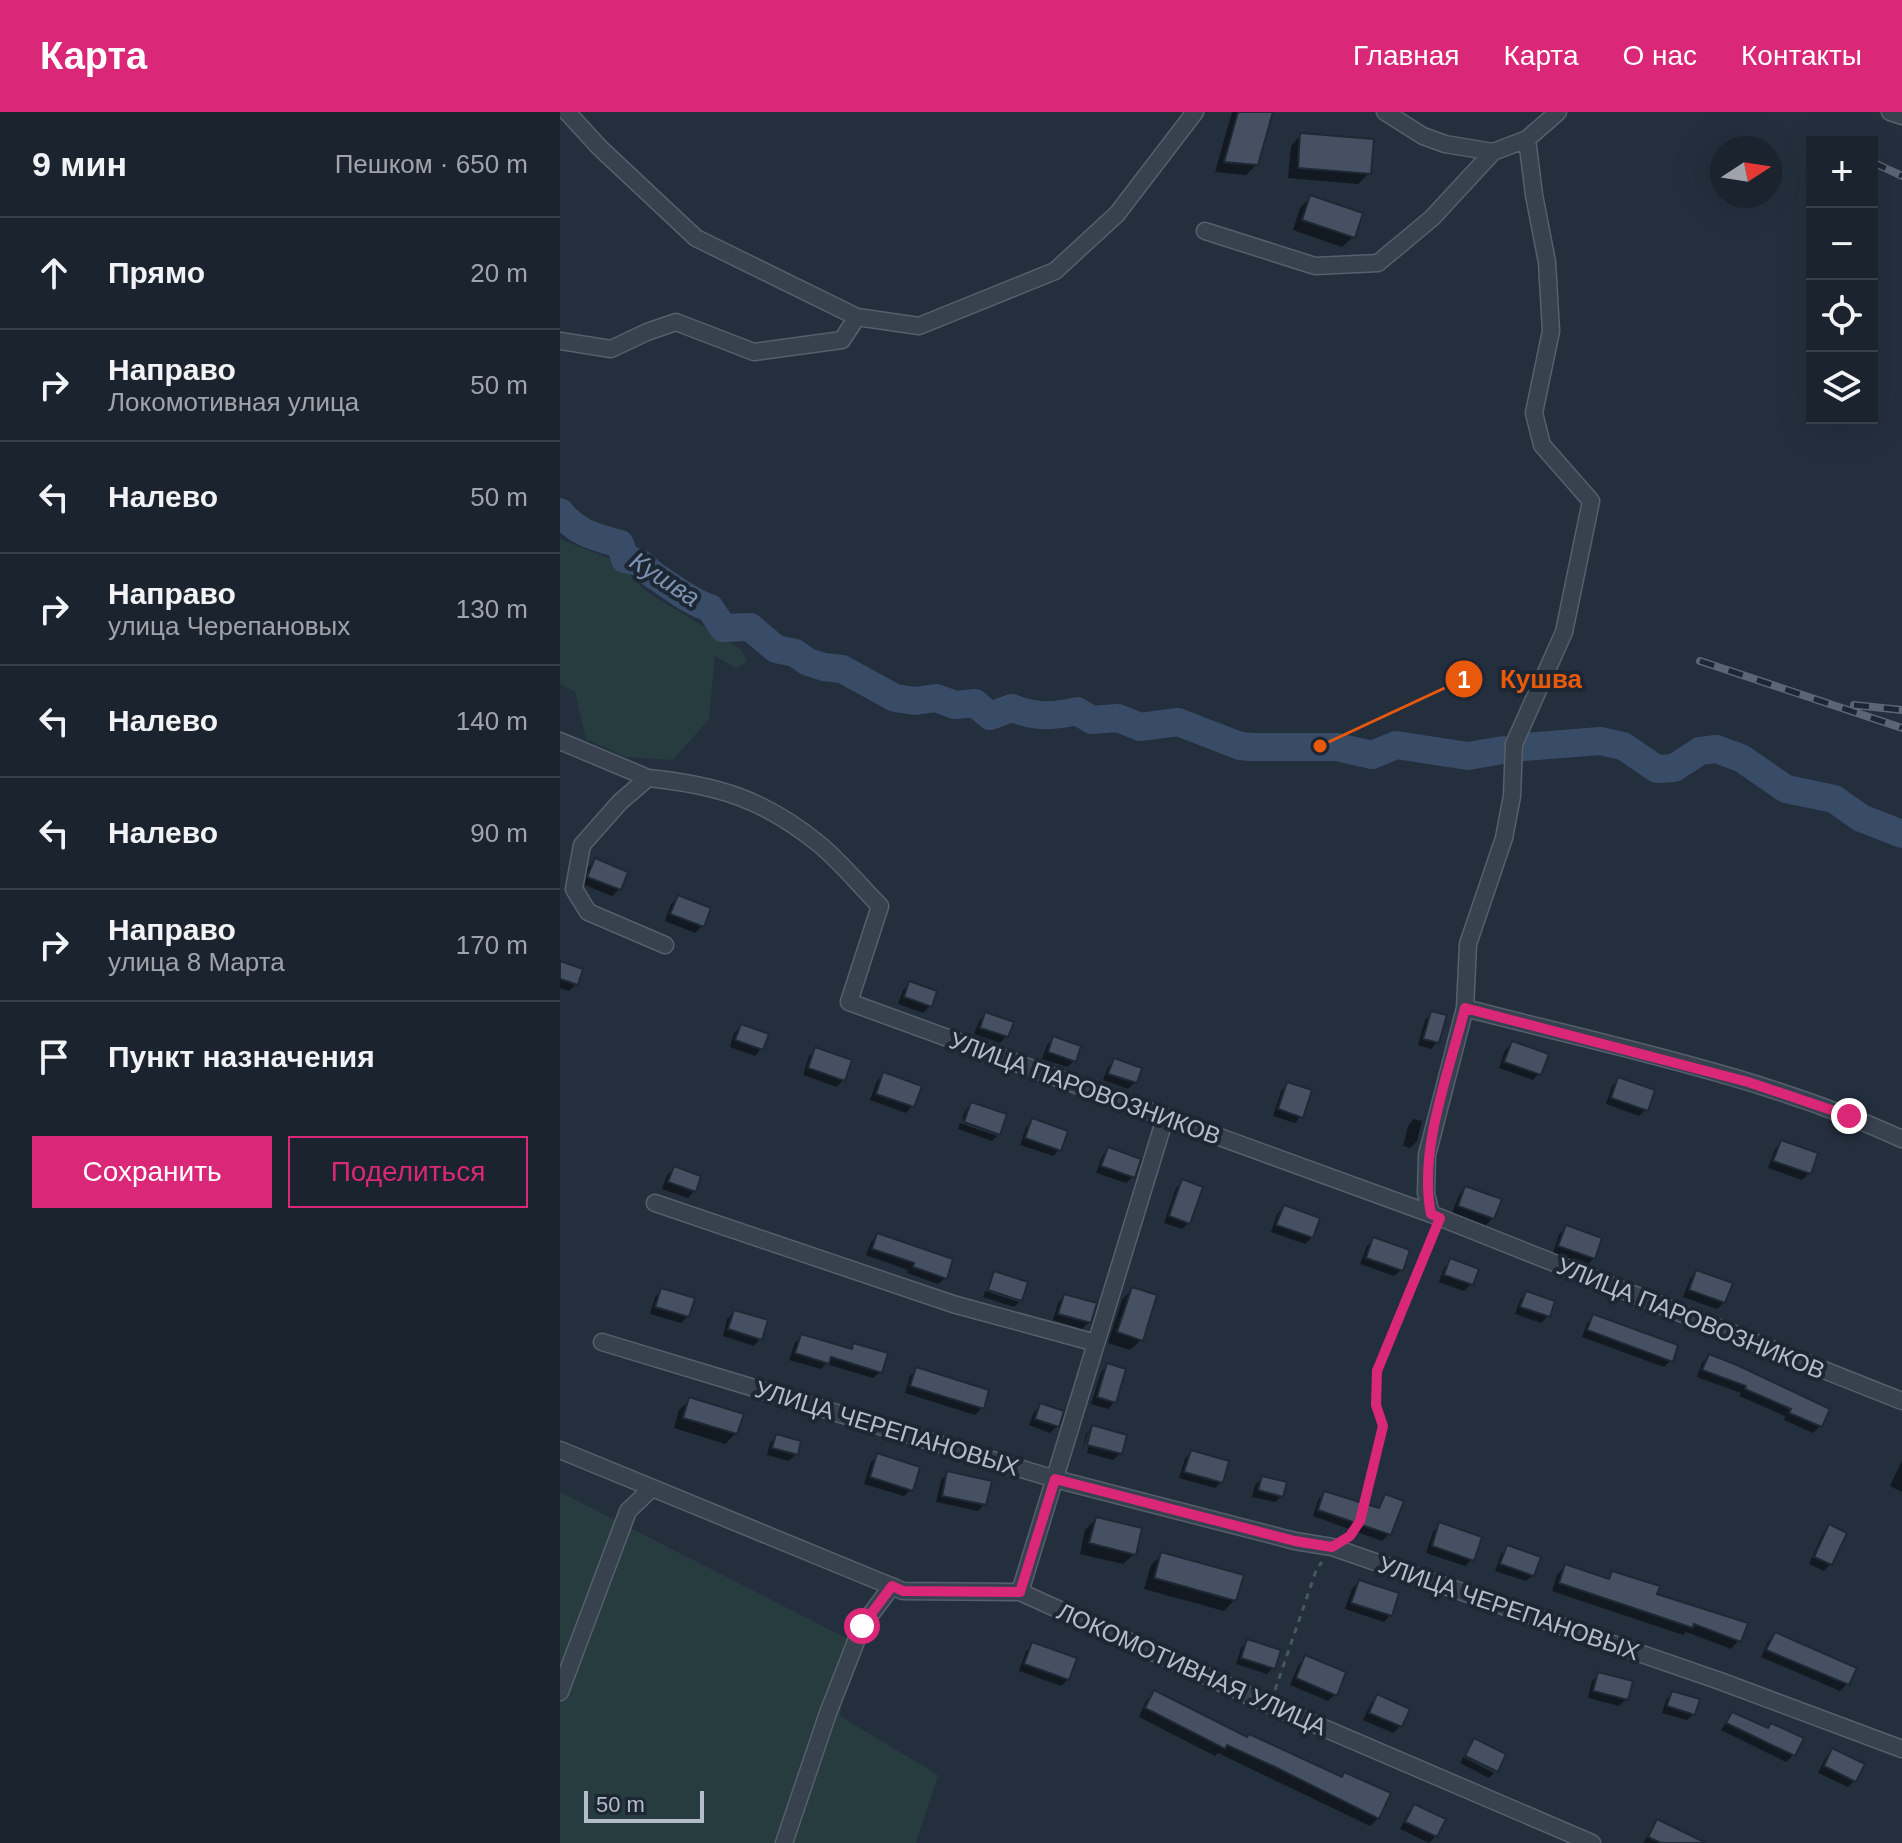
<!DOCTYPE html>
<html lang="ru">
<meta charset="utf-8">
<style>
:root{--surface:#1b232e;--page:#282f3a;--text:#f1f3f6;--muted:#a0a4aa;--line:#39404a;--accent:#db2777}
body{margin:0;font-family:Helvetica,sans-serif;background:var(--page);color:var(--text)}
.controls{position:absolute;right:24px;top:24px;display:grid;overflow:hidden;border-radius:0px;box-shadow:0 8px 32px #0002}
.controls button{width:72px;height:72px;display:grid;place-items:center;padding:0;border:0;border-bottom:2px solid var(--line);background:var(--surface);color:var(--text);font:40px sans-serif}
.compass{position:absolute;left:1150px;top:24px;width:72px;height:72px;border-radius:50%;background:var(--surface);box-shadow:0 8px 32px #0002;rotate:78deg}
.scale{position:absolute;left:24px;bottom:20px;width:120px;box-sizing:border-box;padding-left:8px;border:4px solid #b4bcc9;border-top:0;font-size:22px;line-height:28px;white-space:nowrap;color:#b4bcc9;-webkit-text-stroke:6px #1d2633;paint-order:stroke}
.stop{position:absolute;width:24px;height:24px;margin:-18px;border:6px solid #db2777;border-radius:50%;background:#fff}
.stop.end{background:#db2777;border-color:#fff;box-shadow:0 2px 8px #0008}
.list{margin:0;padding:0;list-style:none}
h2{display:flex;justify-content:space-between;align-items:center;height:104px;margin:0;padding:0 32px;font-size:34px}
h2 small{font-size:26px;font-weight:400;color:var(--muted)}
.list li{display:grid;grid-template-columns:52px 1fr auto;gap:24px;align-items:center;box-sizing:border-box;height:112px;padding:0 32px;border-top:2px solid var(--line)}
.list b{display:block;font-size:30px;white-space:nowrap}
.list p{margin:0;font-size:26px;white-space:nowrap;color:var(--muted)}
.list em{font-size:26px;font-style:normal;color:var(--muted)}
.actions{display:flex;gap:16px;padding:24px 32px}
.actions a{flex:1;padding:18px 0;border:2px solid var(--accent);border-radius:0px;text-align:center;font-size:28px;color:var(--accent)}
.actions .main{background:var(--accent);color:#fff}
.icon{flex:none;width:44px;height:44px;fill:none;stroke:currentColor;stroke-width:2;stroke-linecap:round;stroke-linejoin:round}
.map{position:relative;flex:none;width:1342px;height:1731px;overflow:hidden}
header{display:flex;align-items:center;gap:48px;box-sizing:border-box;height:112px;padding:0 40px;background:var(--accent);color:#fff}
header strong{font-size:38px}
nav{display:flex;gap:44px;margin-inline-start:auto;font-size:28px}
main{display:flex}
aside{flex:1;background:var(--surface)}
.map>svg:first-child{display:block}
.green{fill:#263c3f}
.shadow{fill:#0007}
.lines{fill:none;stroke-linecap:round;stroke-linejoin:round}
.river{stroke:#394c67;stroke-width:28}
.building{fill:#455162;stroke:#1f2835;stroke-width:2}
.minor-casing{stroke:#565f6c;stroke-width:19}
.path{stroke:#44595c;stroke-width:3;stroke-dasharray:6 6;stroke-linecap:butt}
.minor{stroke:#38414e;stroke-width:16}
.rail-casing{stroke:#5a6575;stroke-width:8}
.rail{stroke:#1d2633;stroke-width:5;stroke-dasharray:15;stroke-linecap:butt}
.route{stroke:#db2777;stroke-width:10}
.labels{text-anchor:middle;dominant-baseline:central;stroke-width:8;stroke-linejoin:round;paint-order:stroke}
.street-label{font-size:24px;fill:#b4bcc9;stroke:#1d2633}
.water-label{font-size:26px;font-style:italic;fill:#7c92b1;stroke:#1d2633}
.leader{fill:none;stroke:#e8590c;stroke-width:3}
.callout-dot{fill:#e8590c;stroke:#1d2633;stroke-width:3}
.mark-label{font-size:24px;text-anchor:middle;font-weight:bold;fill:#fff}
.callout-label{font-size:26px;text-anchor:middle;font-weight:bold;fill:#e8590c;stroke:#1d2633;stroke-width:8;stroke-linejoin:round;paint-order:stroke}
</style>
<header>
<strong>Карта</strong>
<nav><a>Главная</a><a>Карта</a><a>О нас</a><a>Контакты</a></nav>
</header>
<main>
<aside>
<h2>9 мин<small>Пешком · 650 m</small></h2>
<ul class="list">
<li><svg class="icon" aria-label="ahead" viewBox="0 0 24 24"><path d="M12 20V5M6 11l6-6 6 6"/></svg><div><b>Прямо</b></div><em>20 m</em></li>
<li><svg class="icon" aria-label="right" viewBox="0 0 24 24"><path d="M7 20v-9h11M14 6l5 5-5 5"/></svg><div><b>Направо</b><p>Локомотивная улица</p></div><em>50 m</em></li>
<li><svg class="icon" aria-label="left" viewBox="0 0 24 24"><path d="M17 20v-9H6M10 6l-5 5 5 5"/></svg><div><b>Налево</b></div><em>50 m</em></li>
<li><svg class="icon" aria-label="right" viewBox="0 0 24 24"><path d="M7 20v-9h11M14 6l5 5-5 5"/></svg><div><b>Направо</b><p>улица Черепановых</p></div><em>130 m</em></li>
<li><svg class="icon" aria-label="left" viewBox="0 0 24 24"><path d="M17 20v-9H6M10 6l-5 5 5 5"/></svg><div><b>Налево</b></div><em>140 m</em></li>
<li><svg class="icon" aria-label="left" viewBox="0 0 24 24"><path d="M17 20v-9H6M10 6l-5 5 5 5"/></svg><div><b>Налево</b></div><em>90 m</em></li>
<li><svg class="icon" aria-label="right" viewBox="0 0 24 24"><path d="M7 20v-9h11M14 6l5 5-5 5"/></svg><div><b>Направо</b><p>улица 8 Марта</p></div><em>170 m</em></li>
<li><svg class="icon" aria-label="arrive" viewBox="0 0 24 24"><path d="M6 21V4h12l-3 4 3 4H6"/></svg><div><b>Пункт назначения</b></div></li>
</ul>
<div class="actions"><a class="main">Сохранить</a><a>Поделиться</a></div>
</aside>
<div class="map">
<svg width="1342" height="1731" viewBox="0 0 1342 1731">
<rect width="100%" height="100%" fill="#242f3e"/>
<!-- green -->
<path class="green" d="M0,427l58,23 26,28 98,60 5,12 -11,6 -21,-12 -6,63 -36,41 -47,-3 -40,-18 -11,-47 -15,-8z
M0,1380l290,148 -10,76 98,59 -22,68h-356z"/>
<!-- shadow -->
<path class="shadow" d="M672,0h39l-14,52 -11,11 -31,-3z
M741,23l68,38 -11,11 -70,-6 3,-32z
M751,85l42,40 -11,10 -49,-17 7,-22z
M35,749l24,28 -7,7 -30,-12 6,-17z
M118,785l24,29 -7,7 -30,-12 6,-17z
M0,851l16,21 -7,7 -9,-3z
M350,872l20,22 -7,7 -25,-9 5,-14z
M872,901l5,29 -6,7 -13,-4 7,-25z
M426,902l20,22 -6,7 -26,-9 5,-13z
M181,914l20,23 -6,7 -25,-9 4,-14z
M493,927l21,22 -7,6 -25,-8 5,-14z
M952,931l27,30 -6,7 -34,-12 6,-18z
M256,938l27,30 -6,7 -34,-12 6,-19z
M555,948l25,9 -5,13 -7,7 -25,-9 5,-13z
M324,962l28,32 -6,7 -36,-13 7,-19z
M1059,967l27,30 -7,7 -33,-12 6,-18z
M728,972l13,32 -6,7 -22,-7 8,-25z
M411,992l34,12 -7,19v-3l-36,-13 3,-8z
M854,1007l8,2 -5,20 -7,7 -7,-2 5,-20z
M473,1008l26,30 -6,6 -33,-11 6,-18z
M400,1011l37,13 -5,5 -34,-12z
M1221,1031l28,30 -7,7 -34,-12 7,-19z
M548,1038l25,27 -7,6 -30,-10 6,-17z
M114,1057l20,22 -6,7 -26,-9 5,-14z
M622,1070l6,41 -6,6 -18,-6 12,-35z
M905,1076l28,30 -7,7 -34,-12 7,-18z
M724,1095l28,30 -7,7 -34,-12 6,-18z
M1006,1116l28,30 -7,7 -34,-12 6,-19z
M318,1123l67,43 -7,6 -31,-11 1,-3 -42,-15 5,-13z
M813,1127l28,31 -7,6 -34,-12 7,-18z
M891,1149l20,23 -7,7 -25,-9 5,-14z
M1136,1160l28,30 -7,7 -34,-12 7,-18z
M572,1177l9,51 -11,10 -22,-7 14,-43z
M102,1178l26,26 -7,7 -31,-9 5,-17z
M425,1179l34,11 -5,5 -31,-10z
M966,1181l22,23 -7,7 -26,-9 5,-14z
M504,1184l25,26 -7,7 -29,-9 5,-17z
M174,1200l26,27 -6,7 -31,-10 4,-17z
M1034,1204l77,44 -7,7 -82,-30 5,-14z
M241,1224l48,15 5,-6 26,27 -7,6 -47,-14 -5,5 -32,-9 6,-17z
M1149,1244l111,70 -7,7 -29,-13 1,-4 -46,-20 2,-3 -44,-16 5,-14z
M548,1253l6,37 -6,7 -17,-5 10,-32z
M357,1257l65,39 -7,7 -70,-22 5,-17z
M130,1288l46,33 -11,11 -51,-16 5,-18z
M481,1293l16,21 -7,7 -21,-8 5,-13z
M533,1316l27,25 -7,7 -26,-7 5,-20h-4l-6,18 4,-17z
M217,1324l19,18 -7,7 -22,-6 3,-12z
M631,1340l30,30 -6,6 -36,-10 6,-19z
M318,1344l33,34 -7,6 -40,-12 7,-22z
M1342,1348v32l-12,-6z
M388,1361l36,31 -6,7 -42,-9 5,-22z
M702,1366l19,18 -6,6 -23,-5 3,-12z
M765,1381l51,17 9,-13 4,37 -7,7 -69,-25 5,-16z
M536,1407l38,35 -11,10 -43,-10 5,-24z
M880,1413l32,34 -7,7 -39,-13 7,-21z
M1269,1415l1,37 -6,7 -15,-7 14,-31z
M947,1436l26,27 -7,6 -31,-10 6,-17z
M602,1442l72,46 -10,11 -80,-22 7,-24z
M1005,1454l41,14 7,-7 126,67 -8,9 -45,-17 -3,3 -131,-44 5,-16z
M799,1470l31,33 -6,7 -39,-13 7,-20z
M1215,1522l72,50 -7,7 -79,-34 7,-16z
M688,1529l25,27 -6,6 -31,-10 5,-16z
M473,1533l35,34 -7,7 -42,-15 7,-20z
M746,1545l29,37 -7,7 -38,-16 9,-21z
M1039,1562l27,25 -7,7 -31,-8 4,-17z
M594,1581l92,46 94,40 5,-5 33,44 -8,8 -152,-73 -3,3 -76,-39 7,-16z
M1112,1581l21,21 -6,6 -25,-7 4,-13z
M817,1585l23,29 -7,7 -30,-13 8,-17z
M1172,1602l35,16 34,9 -8,16 -7,7 -65,-32z
M1273,1638l21,31 -6,6 -30,-14 8,-16z
M903,1645l31,16 -5,5 -29,-15z
M854,1694l22,30 -7,7 -29,-14 8,-16z
M1097,1709l26,22h-40z"/>
<g class="lines">
<!-- river -->
<path class="river" d="M0,400c16,21 36,25 60,32l5,15c23,4 17,9 33,19 17,11 34,25 52,30l13,20 27,-1 26,22 19,4 13,9 16,5 18,2 53,29 20,3 21,-3 19,7 20,-2 15,13 22,-8c23,9 40,9 65,3l15,9 26,-2 22,9 38,-5 62,24 12,1h85l35,8 24,-10 72,11 35,-6
M963,635l77,-6 23,5 34,23 17,-1 26,-17 16,-2 25,9 45,31 48,10 27,19 41,16"/>
</g>
<!-- building -->
<path class="building" d="M678,0h35l-15,53 -34,-3z
M740,21l74,6 -3,35 -73,-6z
M750,83l53,18 -8,25 -53,-18z
M35,746l33,14 -7,18 -34,-13z
M118,783l33,13 -7,19 -34,-13z
M0,849l23,8 -5,16 -18,-6z
M349,869l28,10 -5,16 -28,-10z
M871,899l16,4 -8,28 -16,-4z
M425,900l29,10 -6,15 -28,-9z
M181,912l28,10 -6,16 -28,-10z
M493,924l28,10 -5,16 -28,-10z
M952,929l37,13 -8,21 -37,-13z
M255,935l37,13 -7,21 -37,-13z
M554,946l28,10 -5,15 -29,-9z
M323,960l39,14 -8,21 -38,-13z
M1058,965l37,13 -7,21 -37,-13z
M727,970l25,8 -9,28 -25,-9z
M411,990l36,12 -7,21 -36,-13z
M472,1006l36,13 -7,20 -36,-13z
M1221,1028l37,13 -7,21 -38,-13z
M548,1035l33,12 -6,19 -34,-12z
M114,1054l27,10 -5,16 -28,-10z
M622,1067l21,8 -13,37 -21,-8z
M905,1074l37,13 -8,20 -36,-13z
M724,1093l36,13 -7,20 -37,-13z
M1006,1113l36,13 -7,21 -37,-13z
M317,1121l76,26 -6,20 -34,-12 1,-4 -42,-14z
M813,1125l37,13 -7,21 -37,-13z
M890,1146l29,11 -6,16 -29,-10z
M1136,1158l37,13 -8,20 -36,-13z
M434,1159l34,11 -6,19 -34,-11z
M572,1175l25,8 -14,46 -26,-9z
M101,1176l34,10 -6,19 -34,-10z
M966,1179l29,10 -5,16 -30,-10z
M504,1182l33,9 -6,20 -33,-9z
M174,1198l34,10 -6,20 -34,-11z
M1033,1202l85,31 -5,17 -86,-32z
M241,1222l51,15 1,-6 35,10 -6,20 -51,-16 -2,7 -34,-11z
M1149,1242l28,11 93,44 -8,18 -33,-14 2,-4 -46,-20 1,-3 -44,-16z
M547,1251l19,6 -10,34 -19,-6z
M356,1255l73,23 -5,19 -74,-23z
M129,1285l55,17 -7,20 -54,-16z
M480,1291l24,8 -5,16 -24,-8z
M532,1313l35,10 -5,19 -35,-9z
M216,1322l25,7 -3,14 -26,-7z
M631,1338l38,11 -6,22 -39,-11z
M317,1341l43,14 -7,24 -43,-14z
M387,1359l45,10 -6,24 -44,-9z
M702,1364l25,6 -4,15 -25,-7z
M764,1379l55,17 6,-14 19,7 -13,34 -73,-25z
M536,1405l46,11 -6,27 -47,-12z
M879,1410l43,15 -8,24 -42,-15z
M1269,1412l18,9 -15,32 -18,-8z
M947,1433l34,12 -7,19 -34,-12z
M601,1440l83,23 -8,26 -82,-23z
M1005,1452l44,15 3,-8 48,15 -3,8 91,29 -7,19 -47,-18 -1,4 -134,-45z
M799,1468l40,13 -7,23 -41,-13z
M1215,1520l82,36 -8,17 -83,-35z
M687,1527l34,11 -6,19 -34,-11z
M472,1530l45,16 -8,22 -45,-16z
M745,1543l41,17 -9,24 -41,-18z
M1038,1560l35,9 -5,19 -35,-9z
M594,1578l93,47 2,-3 93,43 2,-5 47,21 -12,26 -106,-53 -46,-21 -2,4 -80,-41z
M1112,1579l28,8 -5,16 -28,-9z
M817,1582l33,15 -8,18 -33,-14z
M1172,1600l36,16 3,-5 33,15 -9,18 -69,-33z
M914,1626l32,16 -8,18 -33,-16z
M1272,1636l33,16 -9,18 -32,-16z
M854,1692l32,15 -9,18 -32,-15z
M1097,1707l49,24h-45l-13,-6z"/>
<g class="lines">
<defs>
<path id="minor" d="M7,0l33,36 96,90 161,79 62,9 136,-55 62,-57 78,-102
M825,0l38,24 22,8 48,8 34,-13 31,-27
M1330,0l12,4
M645,119l110,35 63,-3 54,-45 61,-66
M0,229l51,8 36,-17 29,-10 78,30 88,-12 15,-23
M0,629l88,37
M105,833l-77,-33 -14,-23 8,-44 38,-43 28,-24c69,7 116,21 171,66 22,18 41,42 61,62l-31,96 582,212 471,187
M905,896c146,38 299,68 437,131
M95,1091l298,101 143,39
M871,1102l-5,-21 1,-38 38,-147 3,-64 36,-106 8,-42 2,-52 50,-112 27,-131 -49,-56 -8,-32 17,-82 -4,-69 -13,-67 -7,-56
M42,1230l453,137 240,62 37,6 388,134 182,68
M0,1338l343,141 117,1 250,113 322,138
M460,1480l145,-474
M0,1580l68,-181 24,-23
M224,1731l44,-130 34,-87 30,-40"/>
</defs>
<!-- minor casing -->
<use href="#minor" class="minor-casing"/>
<!-- path -->
<path class="path" d="M790,1423l10,-14 23,-95 -7,-21 1,-34 56,-138
M715,1578l42,-122 5,-6"/>
<!-- minor -->
<use href="#minor" class="minor"/>
<defs>
<path id="rail" d="M1312,50l30,14
M1140,549l202,67
M1294,593l48,5"/>
</defs>
<!-- rail casing -->
<use href="#rail" class="rail-casing"/>
<!-- rail -->
<use href="#rail" class="rail"/>
</g>
<g class="lines">
<!-- route -->
<path class="route" d="M302,1514l30,-40 11,5 117,1 35,-113 240,62 37,6 18,-11 10,-15 23,-95 -7,-21 1,-34 63,-153 -9,-4c-13,-64 18,-142 34,-206l283,74 101,34"/>
</g>
<g class="labels">
<!-- street labels -->
<g class="street-label">
<text transform="translate(525 976) rotate(20)">УЛИЦА ПАРОВОЗНИКОВ</text>
<text transform="translate(1131 1206) rotate(22)">УЛИЦА ПАРОВОЗНИКОВ</text>
<text transform="translate(327 1316) rotate(17)">УЛИЦА ЧЕРЕПАНОВЫХ</text>
<text transform="translate(949 1496) rotate(19)">УЛИЦА ЧЕРЕПАНОВЫХ</text>
<text transform="translate(632 1557) rotate(24)">ЛОКОМОТИВНАЯ УЛИЦА</text>
</g>
<!-- water labels -->
<g class="water-label">
<text transform="translate(105 467) rotate(33)">Кушва</text>
</g>
</g>
<!-- callouts -->
<path class="leader" d="M760 634L904 567"/>
<g class="callout-dot">
<circle cx="760" cy="634" r="8"/>
<circle cx="904" cy="567" r="20"/>
</g>
<g class="mark-label">
<text x="904" y="576">1</text>
</g>
<g class="callout-label">
<text x="981" y="576">Кушва</text>
</g>
</svg>
<div class="controls">
<button>+</button>
<button>−</button>
<button><svg class="icon" aria-label="locate" viewBox="0 0 24 24"><circle cx="12" cy="12" r="6"/><path d="M12 2v4M12 18v4M2 12h4M18 12h4"/></svg></button>
<button><svg class="icon" aria-label="layers" viewBox="0 0 24 24"><path d="M12 4l9 5-9 5-9-5zM3 14l9 5 9-5"/></svg></button>
</div>
<svg class="compass" viewBox="-18 -18 36 36"><path d="M0-13l5 13h-10z" fill="#e53935"/><path d="M0 13l5-13h-10z" fill="#a0a4aa"/></svg>
<div class="scale">50 m</div>
<div class="stop" style="left:302px;top:1514px"></div>
<div class="stop end" style="left:1289px;top:1004px"></div>
</div>
</main>
